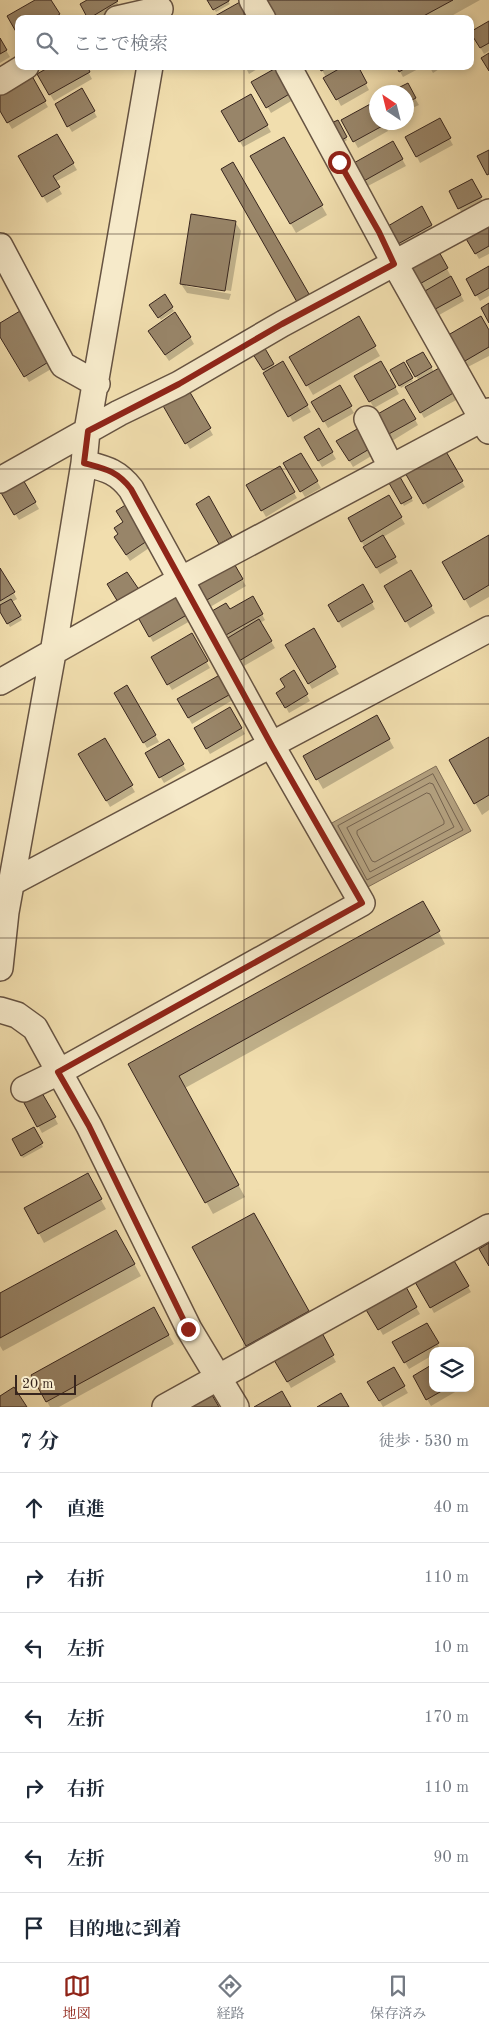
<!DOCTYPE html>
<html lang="ja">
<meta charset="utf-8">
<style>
:root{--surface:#fff;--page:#f6f6f7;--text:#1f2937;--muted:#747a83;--line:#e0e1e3;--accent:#8f2418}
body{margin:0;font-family:"Old Standard TT","Noto Serif JP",serif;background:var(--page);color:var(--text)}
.controls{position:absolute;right:15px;bottom:15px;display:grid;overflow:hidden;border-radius:10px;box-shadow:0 2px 8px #0003}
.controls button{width:45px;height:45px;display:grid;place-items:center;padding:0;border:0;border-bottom:1px solid var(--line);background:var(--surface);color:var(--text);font:25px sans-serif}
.compass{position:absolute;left:369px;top:85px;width:45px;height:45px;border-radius:50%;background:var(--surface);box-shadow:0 2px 8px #0003;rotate:325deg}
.scale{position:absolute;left:15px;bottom:12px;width:61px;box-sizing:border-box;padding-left:5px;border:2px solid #37251e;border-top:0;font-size:14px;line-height:18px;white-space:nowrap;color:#37251e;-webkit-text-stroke:4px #f6eaca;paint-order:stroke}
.stop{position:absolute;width:15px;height:15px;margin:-11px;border:4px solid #8f2418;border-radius:50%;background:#fff}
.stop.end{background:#8f2418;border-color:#fff;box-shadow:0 1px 5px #0008}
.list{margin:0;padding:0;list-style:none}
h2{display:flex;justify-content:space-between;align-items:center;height:65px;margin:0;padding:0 20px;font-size:21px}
h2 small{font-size:16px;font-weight:400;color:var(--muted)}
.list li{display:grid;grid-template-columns:32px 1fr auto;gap:15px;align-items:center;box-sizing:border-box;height:70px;padding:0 20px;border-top:1px solid var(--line)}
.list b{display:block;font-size:19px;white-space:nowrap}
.list em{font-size:16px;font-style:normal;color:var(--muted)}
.icon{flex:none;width:28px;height:28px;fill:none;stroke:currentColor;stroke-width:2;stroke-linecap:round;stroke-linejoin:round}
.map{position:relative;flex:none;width:489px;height:1407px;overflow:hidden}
.search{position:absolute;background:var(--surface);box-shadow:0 2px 8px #0003;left:15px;right:15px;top:15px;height:55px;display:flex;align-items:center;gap:12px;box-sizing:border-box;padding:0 18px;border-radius:10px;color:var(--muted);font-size:19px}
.sheet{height:555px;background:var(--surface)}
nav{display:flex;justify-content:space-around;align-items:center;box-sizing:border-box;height:70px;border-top:1px solid var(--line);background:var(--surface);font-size:14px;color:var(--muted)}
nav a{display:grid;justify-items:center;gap:2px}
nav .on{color:var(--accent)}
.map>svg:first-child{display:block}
.water{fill:#b29f7d;stroke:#816e57}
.shadow{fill:#0003}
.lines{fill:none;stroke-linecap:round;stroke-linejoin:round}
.shore{stroke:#74624e;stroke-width:1}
.building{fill:#988569;stroke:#37251e}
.minor-casing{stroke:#665342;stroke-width:28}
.minor{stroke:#f6eaca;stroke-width:25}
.route{stroke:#8f2418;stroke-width:6}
.grid{fill:none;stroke:#37251e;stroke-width:1;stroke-opacity:0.55}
</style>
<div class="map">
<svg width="489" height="1407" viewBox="0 0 489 1407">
<rect width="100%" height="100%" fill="#f1deae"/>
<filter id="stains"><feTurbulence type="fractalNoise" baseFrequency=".004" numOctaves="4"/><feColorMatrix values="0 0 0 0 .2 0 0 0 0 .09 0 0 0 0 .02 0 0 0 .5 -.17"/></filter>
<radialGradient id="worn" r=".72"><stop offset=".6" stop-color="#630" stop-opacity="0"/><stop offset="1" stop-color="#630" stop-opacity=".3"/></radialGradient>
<!-- water -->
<path class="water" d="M436,766l35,65 -105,57 -36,-64z"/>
<!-- shadow -->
<path class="shadow" d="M37,0h13l11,19h-42l-11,-2z
M89,0h27l4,8 -18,11h-12l-9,-15z
M208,0h19l3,4 -14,8z
M266,0h214l-34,19h-170z
M489,22v29l-5,3 -12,-21z
M0,40l10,17 -10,6z
M85,66l7,13 -38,22 -16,-26z
M245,66h17l-13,8z
M320,66h39l-2,1 12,23 -28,16z
M397,66h22l1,2 -17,9z
M429,66h15l-11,7z
M276,70l17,30 -22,13 -18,-30z
M31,78l17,29 -36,22 -12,-20v-13z
M407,85l12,20 -13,6v-19h-13z
M82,90l15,27 -25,15 -16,-27z
M250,96l21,36 -28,15 -20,-35z
M373,104l3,5v13h8l4,9 -30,17 -15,-27z
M439,120l14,25 -33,18 -13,-26z
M337,121l10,19 -10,6z
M57,136l20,34 -22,12 7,12 -15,9 -27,-46z
M283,138l44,77 -31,18 -44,-77z
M393,143l13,23 -40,21 -13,-23z
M471,180l13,24 -21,11 -13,-23z
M422,208l13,24 -33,18 -13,-24z
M235,222l6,9 -10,60 -45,-7v2l45,8 -2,6 -42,-7 -6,-9z
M489,225v29l-10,5 -12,-21z
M438,252l26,49 -32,18 -24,-50z
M489,267v29l-9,5 -13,-22z
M164,296l10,15 -13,9 -10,-15z
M20,313l33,55 -24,14 -29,-47v-10z
M358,318l22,38 -67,39 -22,-38z
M489,332v24l-27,14 -18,-32z
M153,337h37l4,7 -25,17z
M262,346l13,22 8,-5 28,49 -18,10 -40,-71z
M423,353l11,19 6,-4 18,31 -34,19 -17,-30 12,-7 -11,-19z
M381,362l18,32 -25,14 -18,-31z
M403,364l10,17 -12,7 -9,-18z
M339,387l15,26 -26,15 -15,-26z
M188,391l25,44 -23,14 -26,-44z
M404,400l14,25 -26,16 -15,-25z
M358,429l15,26 -20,12 -15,-26z
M319,430l17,29 -14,8 -17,-30z
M444,450l21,37 -37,22 -22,-37z
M301,454l20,34 -16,9 -20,-33z
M279,468l18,30 -31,19 -18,-31z
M399,478l14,23 -9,5 -13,-23z
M22,480l17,29 -20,11 -17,-28z
M388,496l17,28 -22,13 15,26 -18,11 -31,-55z
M124,522l28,24 -22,15 -11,-17v-9z
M489,536v61l-19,11 -26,-46z
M232,562l14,24 -41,24 -15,-25z
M0,568l17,31 -5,3 10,18 -12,7 -10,-17z
M411,572l24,41 -25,15 -24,-42z
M363,586l12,23 -33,19 -12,-23z
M175,590l17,30 -39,22 -17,-29z
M253,598l12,22 -5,3 15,25 -31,18 -15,-25 -5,3 6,-33z
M313,630l26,44 -27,15 -25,-43z
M191,635l19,33 -38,22 -20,-33z
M294,672l16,29 -21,12 -11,-20 9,-5z
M224,673l14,24 -46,27 -14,-24z
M127,686l32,56 -12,6 -31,-55z
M230,708l15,26 -35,20 -15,-26z
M376,716l18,32 -71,41 -19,-33z
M489,739v71l-7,5 -31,-55z
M105,740l30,52 -25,15 -30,-53z
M169,741l17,29 -22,13 -17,-29z
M423,903l22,41 -260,144 60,109 -32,17 -83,-149z
M42,1095l16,29 -16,9 -16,-30z
M33,1129l10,18 -20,11 -10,-18z
M87,1175l19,34 -62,34 -18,-34z
M254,1214l60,109 -60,34 -61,-109z
M116,1231l25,45 -138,75 -3,-5v-51z
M453,1261l18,31 -37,21 -17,-31z
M404,1287l16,27 -37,21 -16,-27z
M154,1309l20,35 -115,63h-9l-17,-32z
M426,1324l15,26 -8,1v4l-24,14 -15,-26z
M321,1335l15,27 -45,26 -15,-27z
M393,1368l15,25 -25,14 -14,-25z
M414,1376l19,12h29l-31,18z"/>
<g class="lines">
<!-- shore -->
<path class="shore" d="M433,774l30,56 -96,50 -29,-54z
M430,783l3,1 21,43 -84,45 -23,-44z
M427,793l3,1 14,27v3l-69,38 -3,-1 -15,-27v-3z"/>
</g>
<!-- building -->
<path class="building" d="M35,0h16l9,14 -8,5h-33v18l-12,-21z
M87,0h30l1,1 -30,18 -8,-15z
M207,0h22v1l-16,9z
M265,0h188l-35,19h-143z
M240,2l10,17h-34l-1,-3z
M489,21v22l-9,5 -10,-16z
M0,38l7,12 -7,4z
M489,53v18l-8,-13z
M51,66h36l3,6 -41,23 -12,-21z
M319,66h12l-10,5z
M344,66h14l9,17 -31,17 -13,-22z
M396,66h13l-10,6z
M276,68l15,25 -25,15 -15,-26z
M32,76l14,25 -39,22 -7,-12v-17z
M408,83l8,15 -10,5v-11h-16z
M82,88l13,23 -28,16 -12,-23z
M251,94l17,31 -29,17 -18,-31z
M374,102l2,5v15h9l1,2 -33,18 -12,-22z
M440,118l11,20 -35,19 -11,-20z
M338,120l9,17 -12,7 -10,-18z
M57,134l17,29 -21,13 7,11 -18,10 -24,-41z
M284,137l39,68 -33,19 -40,-68z
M393,141l10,18 -41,23 -10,-18z
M489,150v24l-2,1 -10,-19z
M233,162l76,132 -12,8 -76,-133z
M472,179l10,18 -24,12 -9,-18z
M422,206l10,19 -34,19 -10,-18z
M191,214l45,7 -11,70 -45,-7z
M489,224v22l-14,8 -10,-17z
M438,250l10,18 -32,18 -10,-18z
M489,266v22l-14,8 -9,-17z
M451,276l10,19 -33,18 -10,-18z
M165,294l8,13 -15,11 -9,-13z
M489,303v20l-8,-15z
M20,311l30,50 -26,16 -24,-40v-14z
M175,312l16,25 -26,18 -17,-24z
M359,316l17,30 -70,40 -17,-29z
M481,316l8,14v17l-31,18 -15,-27z
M263,345l11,19 -11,6 -12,-19z
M423,352l9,15 -17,10 -9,-16z
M283,361l25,44 -20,12 -25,-44z
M381,361l15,26 -27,15 -15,-26z
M404,362l9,16 -14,8 -9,-16z
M441,367l14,25 -35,21 -15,-26z
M340,385l12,21 -29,16 -12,-20z
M188,389l23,39 -26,16 -23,-40z
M404,399l12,20 -29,16 -11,-20z
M319,428l14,24 -15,9 -14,-24z
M359,428l12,20 -22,13 -13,-20z
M444,448l19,33 -40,23 -19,-33z
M301,453l17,28 -18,11 -17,-29z
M280,466l15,26 -34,19 -15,-26z
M400,477l12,21 -11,6 -12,-21z
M22,478l14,24 -22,13 -14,-24z
M389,495l13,22 -41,25 -13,-24z
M209,496l23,41 -13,7 -23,-40z
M127,504l23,35 -24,16 -12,-18 4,-3 -4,-6 9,-6 -7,-11z
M383,535l13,22 -20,11 -13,-21z
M489,535v50l-25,15 -22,-38z
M232,560l11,19 -43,25 -11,-19z
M0,568l15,24 -15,9z
M411,570l21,36 -27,16 -21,-36z
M127,572l15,22 -21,13 -14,-23z
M363,584l10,18 -35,20 -10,-17z
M176,589l14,24 -41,24 -14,-25z
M253,596l10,18 -44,25 -14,-24 21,-12 4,6z
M11,599l10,17 -14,8 -7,-12v-7z
M259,619l13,22 -33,20 -13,-22z
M314,628l22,39 -28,17 -23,-39z
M192,633l16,28 -41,24 -16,-28z
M294,670l14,24 -23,14 -9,-15 9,-6 -5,-8z
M225,672l11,19 -48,27 -11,-19z
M127,685l29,50 -13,8 -29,-50z
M230,707l12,21 -36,21 -12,-21z
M377,715l13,24 -74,41 -13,-24z
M489,737v58l-15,9 -25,-44z
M105,738l28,47 -27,16 -28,-47z
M169,739l15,25 -25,14 -14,-25z
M423,901l17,30 -261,145 60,109 -34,18 -77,-139z
M42,1093l14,24 -19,10 -13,-24z
M34,1127l9,16 -22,13 -9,-17z
M88,1173l14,26 -64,35 -14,-26z
M254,1213l55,98 -63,35 -54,-99z
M116,1230l19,34 -135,74v-45z
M489,1243v23l-10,-17z
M453,1259l16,27 -39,22 -15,-26z
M405,1285l12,22 -39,23 -13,-22z
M154,1307l15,28 -123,67 -15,-27z
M427,1323l12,20 -35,20 -12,-21z
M322,1333l12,22 -47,27 -13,-22z
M433,1364v24h14l-21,12 -13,-24z
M394,1367l11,19 -26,15 -12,-19z
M14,1387l13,20h-27v-11z
M282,1391l9,16h-37z
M341,1393l8,14h-32z
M212,1395l7,12h-28z"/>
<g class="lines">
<defs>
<path id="minor" d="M252,0l11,19
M117,19l43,-10
M288,66l107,198 94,167
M0,82l26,-16
M0,246l63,119 34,19
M367,419l24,48
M0,480l119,-67 60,-29 103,-60 207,-112
M0,682l180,-102 302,-161 7,-8
M11,883l478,-254
M0,968l6,-56 47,-259 31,-190 3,-32 63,-365
M0,1010l17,5 18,13 54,98 100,203 47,78
M24,1089l35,-17 303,-169 -90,-157 -141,-257c-14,-18 -25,-20 -47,-26
M165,1407l324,-180"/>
</defs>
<!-- minor casing -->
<use href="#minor" class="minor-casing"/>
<!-- minor -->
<use href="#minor" class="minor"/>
</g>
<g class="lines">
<!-- route -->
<path class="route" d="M188,1329l-99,-203 -31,-54 304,-169 -90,-157 -141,-257c-14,-18 -25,-20 -47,-26l4,-32 91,-47 103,-60 112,-60 -15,-32 -40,-70"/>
</g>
<!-- grid -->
<path class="grid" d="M244,0v19M244,66v1341M0,234h489M0,469h489M0,704h489M0,938h489M0,1172h489"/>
<rect width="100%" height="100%" filter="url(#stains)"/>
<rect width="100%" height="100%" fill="url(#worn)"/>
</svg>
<div class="controls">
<button><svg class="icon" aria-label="layers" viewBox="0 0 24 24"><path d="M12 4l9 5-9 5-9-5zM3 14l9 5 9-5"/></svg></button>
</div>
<svg class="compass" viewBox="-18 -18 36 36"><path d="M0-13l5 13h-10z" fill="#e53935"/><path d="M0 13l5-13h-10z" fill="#747a83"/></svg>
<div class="scale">20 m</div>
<div class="stop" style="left:339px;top:162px"></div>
<div class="stop end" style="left:188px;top:1329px"></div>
<div class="search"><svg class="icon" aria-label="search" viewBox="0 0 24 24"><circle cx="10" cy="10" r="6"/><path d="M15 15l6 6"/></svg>ここで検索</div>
</div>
<section class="sheet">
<h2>7 分<small>徒歩 · 530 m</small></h2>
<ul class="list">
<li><svg class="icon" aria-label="ahead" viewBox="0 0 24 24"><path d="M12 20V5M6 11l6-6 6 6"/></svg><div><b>直進</b></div><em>40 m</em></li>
<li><svg class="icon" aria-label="right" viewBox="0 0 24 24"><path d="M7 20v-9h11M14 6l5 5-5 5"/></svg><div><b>右折</b></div><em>110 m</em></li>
<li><svg class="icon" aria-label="left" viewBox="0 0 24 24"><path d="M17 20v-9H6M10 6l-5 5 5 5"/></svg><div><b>左折</b></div><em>10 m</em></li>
<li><svg class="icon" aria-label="left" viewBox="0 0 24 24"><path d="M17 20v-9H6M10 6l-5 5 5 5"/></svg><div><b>左折</b></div><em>170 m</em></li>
<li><svg class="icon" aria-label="right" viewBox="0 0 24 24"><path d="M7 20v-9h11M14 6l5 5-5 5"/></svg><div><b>右折</b></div><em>110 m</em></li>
<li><svg class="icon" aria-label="left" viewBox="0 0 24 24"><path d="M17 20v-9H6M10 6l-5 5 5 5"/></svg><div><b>左折</b></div><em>90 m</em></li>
<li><svg class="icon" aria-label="arrive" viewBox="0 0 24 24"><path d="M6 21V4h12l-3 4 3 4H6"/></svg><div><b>目的地に到着</b></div></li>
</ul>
</section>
<nav>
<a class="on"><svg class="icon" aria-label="map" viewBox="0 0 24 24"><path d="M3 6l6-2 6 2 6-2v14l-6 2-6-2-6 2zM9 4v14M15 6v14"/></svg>地図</a>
<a><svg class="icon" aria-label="directions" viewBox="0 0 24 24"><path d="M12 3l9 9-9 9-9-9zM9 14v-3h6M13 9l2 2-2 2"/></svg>経路</a>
<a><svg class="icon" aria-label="saved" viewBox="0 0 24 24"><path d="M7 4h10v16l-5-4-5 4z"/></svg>保存済み</a>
</nav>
